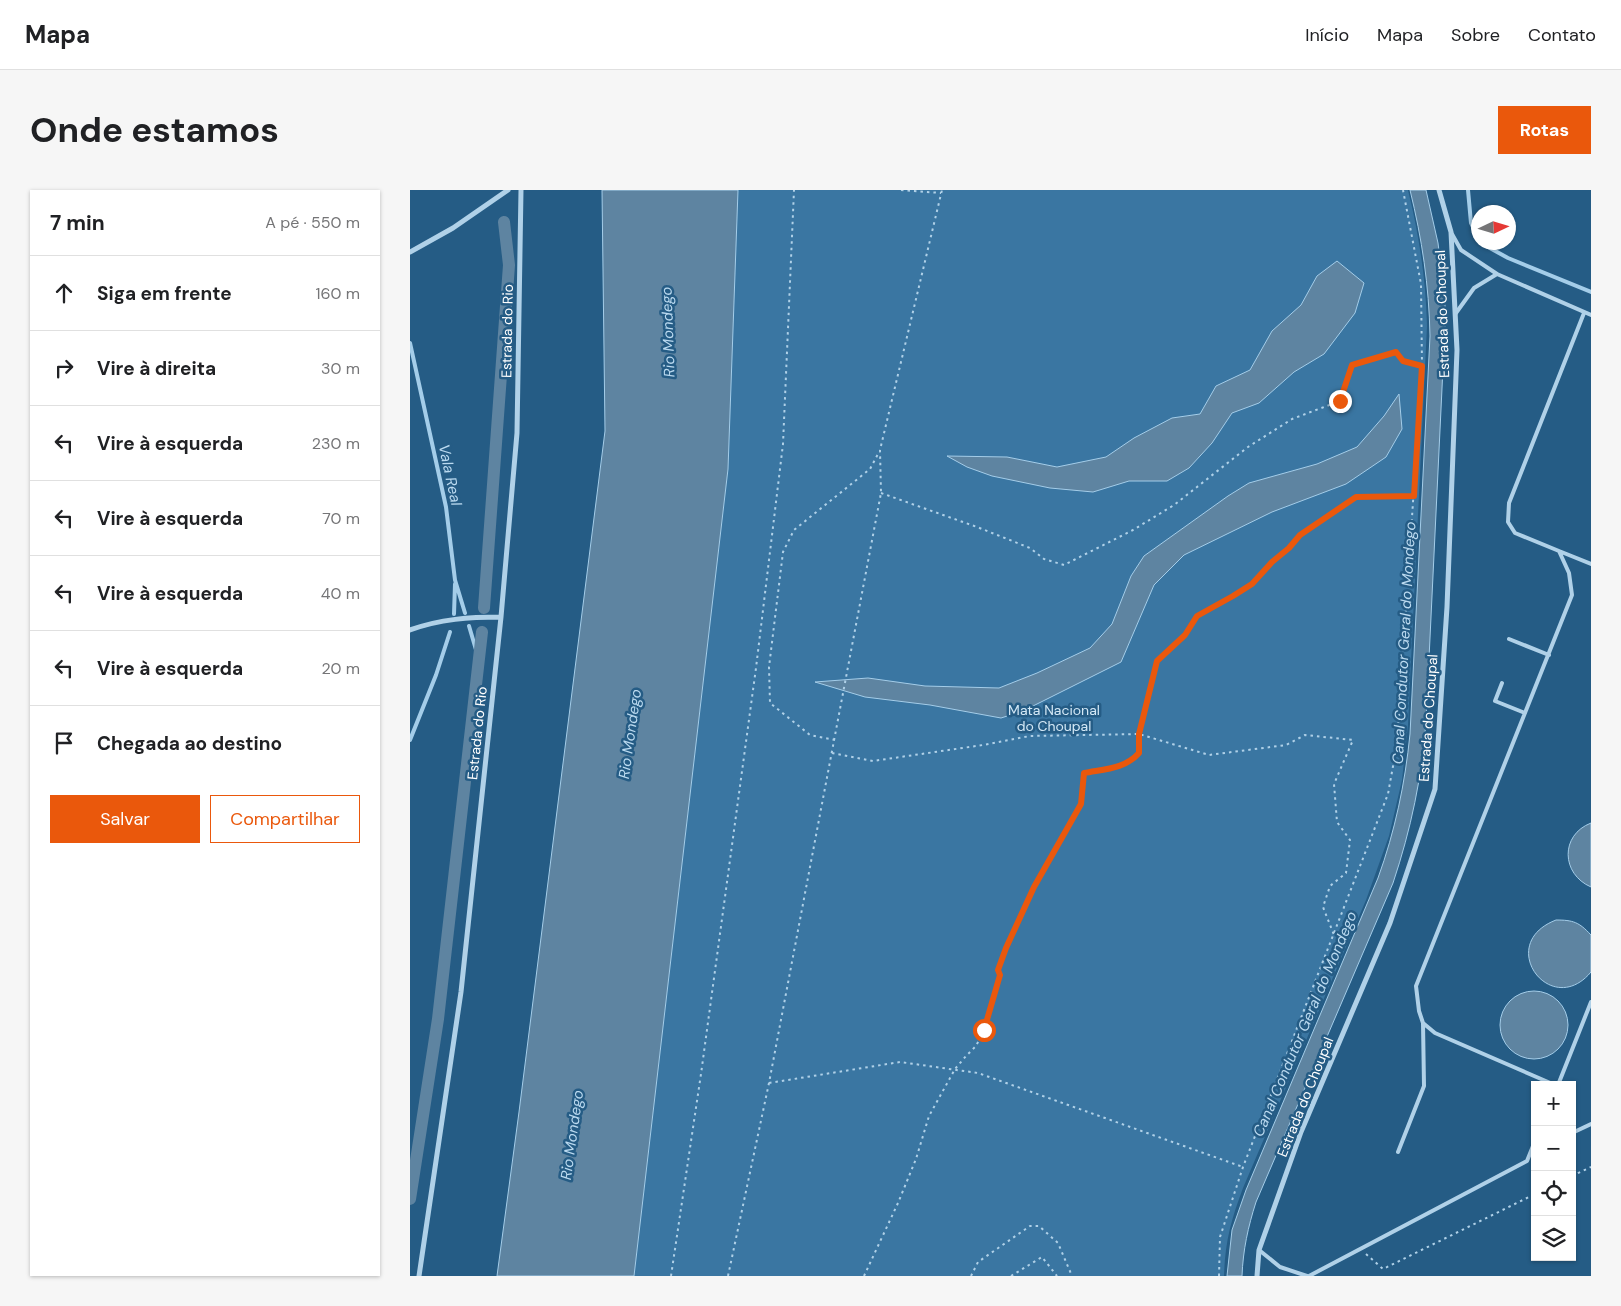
<!DOCTYPE html>
<html lang="pt">
<meta charset="utf-8">
<style>
:root{--surface:#fff;--page:#f6f6f6;--text:#202124;--muted:#757577;--line:#e0e0e0;--accent:#ea580c}
body{margin:0;font-family:"DM Sans",sans-serif;background:var(--page);color:var(--text)}
.controls{position:absolute;right:15px;bottom:15px;display:grid;overflow:hidden;border-radius:0px;box-shadow:0 1px 4px #0004}
.controls button{width:45px;height:45px;display:grid;place-items:center;padding:0;border:0;border-bottom:1px solid var(--line);background:var(--surface);color:var(--text);font:25px sans-serif}
.compass{position:absolute;left:1061px;top:15px;width:45px;height:45px;border-radius:50%;background:var(--surface);box-shadow:0 1px 4px #0004;rotate:86deg}
.stop{position:absolute;width:15px;height:15px;margin:-11px;border:4px solid #ea580c;border-radius:50%;background:#fff}
.stop.end{background:#ea580c;border-color:#fff;box-shadow:0 1px 5px #0008}
.list{margin:0;padding:0;list-style:none}
h2{display:flex;justify-content:space-between;align-items:center;height:65px;margin:0;padding:0 20px;font-size:21px}
h2 small{font-size:16px;font-weight:400;color:var(--muted)}
.list li{display:grid;grid-template-columns:32px 1fr auto;gap:15px;align-items:center;box-sizing:border-box;height:75px;padding:0 20px;border-top:1px solid var(--line)}
.list b{display:block;font-size:19px;white-space:nowrap}
.list em{font-size:16px;font-style:normal;color:var(--muted)}
.actions{display:flex;gap:10px;padding:15px 20px}
.actions a{flex:1;padding:11px 0;border:1px solid var(--accent);border-radius:0px;text-align:center;font-size:18px;color:var(--accent)}
.actions .main{background:var(--accent);color:#fff}
.icon{flex:none;width:28px;height:28px;fill:none;stroke:currentColor;stroke-width:2;stroke-linecap:round;stroke-linejoin:round}
.map{position:relative;flex:none;width:1181px;height:1086px;overflow:hidden;border-radius:0px}
header{display:flex;align-items:center;gap:30px;box-sizing:border-box;height:70px;padding:0 25px;background:var(--surface);border-bottom:1px solid var(--line)}
header strong{font-size:24px}
nav{display:flex;gap:28px;margin-inline-start:auto;font-size:18px}
.intro{display:flex;align-items:center;justify-content:space-between;box-sizing:border-box;height:120px;padding:0 30px}
h1{margin:0;font-size:35px}
.button{padding:12px 22px;border-radius:0px;background:var(--accent);color:#fff;font-size:18px;font-weight:700}
main{display:flex;gap:30px;padding:0 30px}
aside{flex:1;background:var(--surface);border-radius:0px;box-shadow:0 1px 4px #0004}
.map>svg:first-child{display:block}
.green{fill:#3a76a2}
.water{fill:#5e84a1;stroke:#a4cde9}
.lines{fill:none;stroke-linecap:round;stroke-linejoin:round}
.stream{stroke:#a4cde9;stroke-width:4}
.canal{stroke:#5e84a1;stroke-width:12}
.path{stroke:#b0d1e8;stroke-width:2;stroke-dasharray:2.5 4;stroke-linecap:butt}
.lane{stroke:#b0d1e8;stroke-width:4}
.street{stroke:#b0d1e8;stroke-width:5}
.route{stroke:#ea580c;stroke-width:6}
.labels{text-anchor:middle;dominant-baseline:central;stroke-width:5;stroke-linejoin:round;paint-order:stroke}
.street-label{font-size:14px;fill:#fff;stroke:#255c85}
.park-label{font-size:14px;fill:#d3e8f6;stroke:#255c85}
.water-label{font-size:15px;font-style:italic;fill:#bbdaf0;stroke:#255c85}
</style>
<header>
<strong>Mapa</strong>
<nav><a>Início</a><a>Mapa</a><a>Sobre</a><a>Contato</a></nav>
</header>
<div class="intro"><h1>Onde estamos</h1><a class="button">Rotas</a></div>
<main>
<aside>
<h2>7 min<small>A pé · 550 m</small></h2>
<ul class="list">
<li><svg class="icon" aria-label="ahead" viewBox="0 0 24 24"><path d="M12 20V5M6 11l6-6 6 6"/></svg><div><b>Siga em frente</b></div><em>160 m</em></li>
<li><svg class="icon" aria-label="right" viewBox="0 0 24 24"><path d="M7 20v-9h11M14 6l5 5-5 5"/></svg><div><b>Vire à direita</b></div><em>30 m</em></li>
<li><svg class="icon" aria-label="left" viewBox="0 0 24 24"><path d="M17 20v-9H6M10 6l-5 5 5 5"/></svg><div><b>Vire à esquerda</b></div><em>230 m</em></li>
<li><svg class="icon" aria-label="left" viewBox="0 0 24 24"><path d="M17 20v-9H6M10 6l-5 5 5 5"/></svg><div><b>Vire à esquerda</b></div><em>70 m</em></li>
<li><svg class="icon" aria-label="left" viewBox="0 0 24 24"><path d="M17 20v-9H6M10 6l-5 5 5 5"/></svg><div><b>Vire à esquerda</b></div><em>40 m</em></li>
<li><svg class="icon" aria-label="left" viewBox="0 0 24 24"><path d="M17 20v-9H6M10 6l-5 5 5 5"/></svg><div><b>Vire à esquerda</b></div><em>20 m</em></li>
<li><svg class="icon" aria-label="arrive" viewBox="0 0 24 24"><path d="M6 21V4h12l-3 4 3 4H6"/></svg><div><b>Chegada ao destino</b></div></li>
</ul>
<div class="actions"><a class="main">Salvar</a><a>Compartilhar</a></div>
</aside>
<div class="map">
<svg width="1181" height="1086" viewBox="0 0 1181 1086">
<rect width="100%" height="100%" fill="#255c85"/>
<!-- green -->
<path class="green" d="M328,0h670c11,45 18,89 19,136l-19,399 -6,55 -13,56 -23,64 -123,288c-12,32 -18,54 -19,88h-590l94,-807z"/>
<!-- water -->
<path class="water" d="M192,0h136l-10,279 -94,807h-137l22,-164 86,-681z
M1000,0h16l12,53 7,56v27l-19,395c-4,56 -15,108 -33,162l-137,319c-8,25 -13,48 -14,74h-15l5,-46 14,-40 132,-312c17,-47 27,-94 32,-144l20,-398c-1,-51 -8,-97 -20,-146z
M927,71l27,22 -9,30 -31,41 -30,18 -35,31 -27,10 -20,30 -23,25 -22,13h-38l-36,11 -43,-4 -58,-12 -25,-9 -20,-11 60,1 50,10 49,-10 28,-19 38,-20 28,-4 16,-28 34,-16 22,-39 29,-26 16,-29z
M989,204l3,35 -16,28 -40,27 -74,28 -88,43 -30,30 -33,77 -98,49 -22,7 -71,-13 -65,-8 -50,-15 53,-4 57,8 74,2 38,-15 53,-25 22,-24 19,-48 13,-20 84,-60 21,-13 68,-19 40,-17 27,-31z
M1181,633v64c-30,-13 -31,-52 0,-64z
M1146,730c17,0 23,2 35,15v37c-40,48 -97,-28 -35,-52z
M1090 835a34 34 0 1 1 68 0a34 34 0 1 1-68 0Z"/>
<g class="lines">
<!-- stream -->
<path class="stream" d="M1058,0l3,33 7,15
M1073,52l5,5 20,11 83,34
M0,153l36,164 9,73 10,33
M44,424l1,-30
M59,436l10,34
M0,550l26,-65 14,-43"/>
<!-- canal -->
<path class="canal" d="M74,418l25,-343 -5,-43
M0,1009l28,-180 44,-387"/>
<!-- path -->
<path class="path" d="M491,0l40,3
M471,303l96,34 53,21 14,11 20,6 69,-35 41,-25 74,-58 44,-28 48,-18 12,-36 44,-13 7,9 19,5
M425,550l-25,-5 -40,-32 -1,-36 14,-115 11,-22 76,-61 9,-17
M422,563l41,8 110,-16 47,-9 109,-2 70,21 77,-10 19,-10 48,5 -19,44 3,38 13,18 -4,33 -16,13 -7,21 11,28
M359,893l131,-21 78,11 265,94
M1162,986l19,-9
M956,1064l17,15 152,-75
M261,1086l30,-202 55,-406 27,-224 11,-254
M318,1086l41,-193 112,-590 -1,-43 62,-260
M454,1086l34,-73 18,-44 13,-43 26,-47 11,-13 10,-10 8,-16 16,-55 -2,-5 7,-22 29,-61 47,-83 3,-31c20,-4 41,-4 55,-20v-19l18,-73 28,-26 12,-19 36,-20 10,-7 9,-5 20,-23 17,-13 11,-13 56,-38 58,-1
M561,1086l7,-14 52,-36h9l19,17 14,33
M601,1086l31,-19 15,19
M809,1086l1,-39 23,-70 145,-373 9,-50 25,-378 -1,-82 -18,-94"/>
<!-- lane -->
<path class="lane" d="M1042,44l9,16 36,24 -23,14 -18,25
M1087,84l94,41
M1149,361l32,13
M1099,449l40,16
M1092,493l-7,18 30,12
M1145,895l-120,-52 -12,-10 -4,-12 -3,-25 156,-391 -3,-22 -10,-22 -44,-18 -7,-11 1,-19 75,-190
M1148,895l33,-83
M1162,943l19,-9
M988,962l26,-66 -1,-63
M849,1060l21,17 27,9
M899,1086l218,-115 8,-20"/>
<!-- street -->
<path class="street" d="M0,62l43,-24 55,-38
M0,440c30,-11 60,-13 91,-13
M9,1086l42,-284 40,-375 16,-184 4,-243
M847,1086l2,-26 42,-118 89,-209 45,-134 12,-182 10,-257 -6,-118 -12,-42"/>
</g>
<g class="lines">
<!-- route -->
<path class="route" d="M574,840l16,-55 -2,-5 8,-22 28,-61 47,-83 3,-31c20,-4 41,-4 55,-20v-19l18,-73 28,-26 12,-19 36,-20 19,-12 20,-22 17,-14 11,-13 56,-38 58,-1 8,-130 -19,-5 -7,-9 -44,13 -12,36"/>
</g>
<g class="labels">
<!-- street labels -->
<g class="street-label">
<text transform="translate(1032 124) rotate(-92)">Estrada do Choupal</text>
<text transform="translate(97 141) rotate(-89)">Estrada do Rio</text>
<text transform="translate(1018 528) rotate(-86)">Estrada do Choupal</text>
<text transform="translate(67 543) rotate(-84)">Estrada do Rio</text>
<text transform="translate(895 907) rotate(-68)">Estrada do Choupal</text>
</g>
<!-- park labels -->
<g class="park-label">
<text x="644" y="520">Mata Nacional<tspan x="644" dy="16">do Choupal</tspan></text>
</g>
<!-- water labels -->
<g class="water-label">
<text transform="translate(258 142) rotate(-92)">Rio Mondego</text>
<text transform="translate(40 285) rotate(78)">Vala Real</text>
<text transform="translate(994 453) rotate(-87)">Canal Condutor Geral do Mondego</text>
<text transform="translate(220 544) rotate(-82)">Rio Mondego</text>
<text transform="translate(895 834) rotate(-67)">Canal Condutor Geral do Mondego</text>
<text transform="translate(162 945) rotate(-82)">Rio Mondego</text>
</g>
</g>
</svg>
<div class="controls">
<button>+</button>
<button>−</button>
<button><svg class="icon" aria-label="locate" viewBox="0 0 24 24"><circle cx="12" cy="12" r="6"/><path d="M12 2v4M12 18v4M2 12h4M18 12h4"/></svg></button>
<button><svg class="icon" aria-label="layers" viewBox="0 0 24 24"><path d="M12 4l9 5-9 5-9-5zM3 14l9 5 9-5"/></svg></button>
</div>
<svg class="compass" viewBox="-18 -18 36 36"><path d="M0-13l5 13h-10z" fill="#e53935"/><path d="M0 13l5-13h-10z" fill="#757577"/></svg>
<div class="stop" style="left:574px;top:840px"></div>
<div class="stop end" style="left:930px;top:211px"></div>
</div>
</main>
